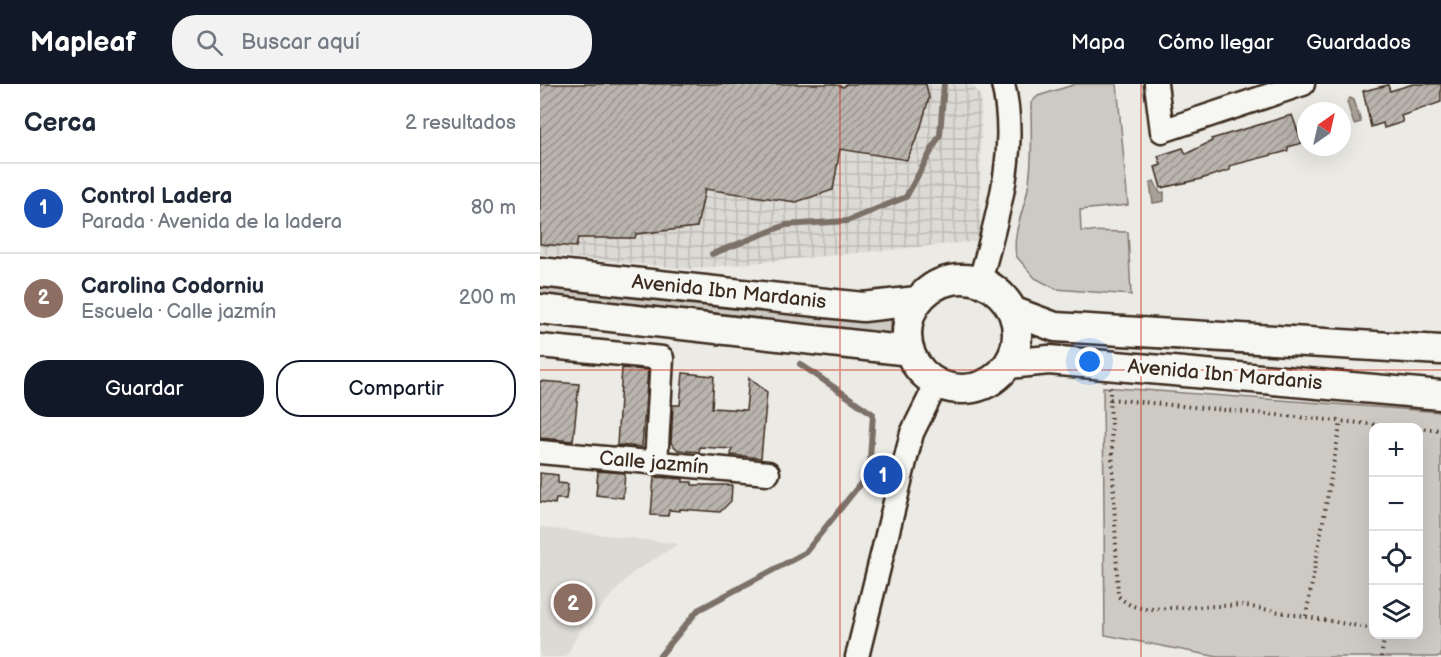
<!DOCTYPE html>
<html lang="es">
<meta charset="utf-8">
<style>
:root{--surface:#fff;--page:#f2f2f3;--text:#1f2937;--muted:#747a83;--line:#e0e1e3;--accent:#111827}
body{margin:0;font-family:"Balsamiq Sans",sans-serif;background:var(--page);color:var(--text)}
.controls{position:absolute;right:18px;bottom:18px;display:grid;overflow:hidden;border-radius:12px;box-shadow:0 6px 24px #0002}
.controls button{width:54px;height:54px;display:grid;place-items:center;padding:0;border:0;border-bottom:2px solid var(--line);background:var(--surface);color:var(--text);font:30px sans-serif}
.compass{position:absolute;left:757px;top:18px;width:54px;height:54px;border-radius:50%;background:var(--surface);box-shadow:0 6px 24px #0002;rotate:34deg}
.you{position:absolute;left:550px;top:278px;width:21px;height:21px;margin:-15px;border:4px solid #fff;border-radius:50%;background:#1a73e8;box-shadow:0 0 0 9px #1a73e833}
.badge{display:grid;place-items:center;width:39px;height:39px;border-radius:50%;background:var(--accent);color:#fff;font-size:20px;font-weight:700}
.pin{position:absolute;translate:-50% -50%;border:3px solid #fff;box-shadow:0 2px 6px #0006}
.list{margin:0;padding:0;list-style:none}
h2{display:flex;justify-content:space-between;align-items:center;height:78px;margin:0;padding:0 24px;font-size:26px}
h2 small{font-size:20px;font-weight:400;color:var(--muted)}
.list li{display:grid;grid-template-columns:39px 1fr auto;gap:18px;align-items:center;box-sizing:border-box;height:90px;padding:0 24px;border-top:2px solid var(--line)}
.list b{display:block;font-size:22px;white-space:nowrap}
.list p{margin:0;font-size:20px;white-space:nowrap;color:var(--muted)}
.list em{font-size:20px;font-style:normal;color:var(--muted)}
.actions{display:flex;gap:12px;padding:18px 24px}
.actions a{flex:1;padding:14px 0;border:2px solid var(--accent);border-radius:24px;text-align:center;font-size:21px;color:var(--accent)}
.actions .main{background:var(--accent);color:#fff}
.icon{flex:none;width:33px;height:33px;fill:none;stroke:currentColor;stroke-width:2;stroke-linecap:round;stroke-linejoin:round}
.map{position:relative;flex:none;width:901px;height:573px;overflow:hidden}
header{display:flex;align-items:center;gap:36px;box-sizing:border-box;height:84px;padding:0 30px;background:var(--accent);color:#fff}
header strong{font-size:28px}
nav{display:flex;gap:33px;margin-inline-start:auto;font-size:21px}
.search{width:420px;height:54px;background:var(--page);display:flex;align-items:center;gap:15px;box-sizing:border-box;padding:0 21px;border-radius:24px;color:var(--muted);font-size:22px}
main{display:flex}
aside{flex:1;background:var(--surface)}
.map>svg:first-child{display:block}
.built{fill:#dcdad4}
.industrial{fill:url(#industrial-grid)}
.green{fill:#cdcac4;stroke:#847a71;stroke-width:1.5;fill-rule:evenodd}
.water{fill:#a8a198;stroke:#7c7167;stroke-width:1.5}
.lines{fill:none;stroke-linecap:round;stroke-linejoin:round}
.stream{stroke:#7c7167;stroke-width:6}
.building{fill:url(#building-hatch);stroke:#3b2a1e;stroke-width:1.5}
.minor-casing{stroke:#3b2a1e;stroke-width:27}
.major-casing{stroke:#3b2a1e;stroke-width:33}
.path{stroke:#3b2a1e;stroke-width:4;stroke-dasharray:1.5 4.5;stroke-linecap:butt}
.minor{stroke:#f6f6f2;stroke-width:22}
.major{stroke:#f6f6f2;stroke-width:28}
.grid{fill:none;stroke:#c8321e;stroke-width:1.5;stroke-opacity:0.55}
.labels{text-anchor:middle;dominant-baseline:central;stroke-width:6;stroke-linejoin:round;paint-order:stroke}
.street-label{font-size:20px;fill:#3b2a1e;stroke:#f6f6f2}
</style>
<header>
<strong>Mapleaf</strong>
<div class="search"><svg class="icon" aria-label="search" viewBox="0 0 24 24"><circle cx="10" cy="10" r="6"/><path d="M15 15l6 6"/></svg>Buscar aquí</div>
<nav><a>Mapa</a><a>Cómo llegar</a><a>Guardados</a></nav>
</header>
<main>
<aside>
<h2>Cerca<small>2 resultados</small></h2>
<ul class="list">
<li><span class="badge" style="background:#1a4fb4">1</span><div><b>Control Ladera</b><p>Parada · Avenida de la ladera</p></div><em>80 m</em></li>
<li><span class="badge" style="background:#8d6e63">2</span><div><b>Carolina Codorniu</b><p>Escuela · Calle jazmín</p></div><em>200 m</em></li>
</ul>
<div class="actions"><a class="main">Guardar</a><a>Compartir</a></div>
</aside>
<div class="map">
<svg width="901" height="573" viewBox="0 0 901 573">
<defs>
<pattern id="industrial-grid" width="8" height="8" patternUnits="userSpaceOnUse" patternTransform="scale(1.5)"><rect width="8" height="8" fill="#dcdad4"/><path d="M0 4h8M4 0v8" fill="none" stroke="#bebbb6"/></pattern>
<pattern id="building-hatch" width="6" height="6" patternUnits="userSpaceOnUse" patternTransform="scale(1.5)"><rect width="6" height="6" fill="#bab4ae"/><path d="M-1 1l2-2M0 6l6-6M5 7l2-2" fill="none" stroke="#98938d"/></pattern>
</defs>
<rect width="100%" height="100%" fill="#ebeae5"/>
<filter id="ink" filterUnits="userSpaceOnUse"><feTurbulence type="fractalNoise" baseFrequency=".0167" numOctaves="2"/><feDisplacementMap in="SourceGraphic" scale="12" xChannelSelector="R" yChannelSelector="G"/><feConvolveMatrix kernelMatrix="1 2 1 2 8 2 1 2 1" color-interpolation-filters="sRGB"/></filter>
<g filter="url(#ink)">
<!-- built -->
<path class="built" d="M0,443l138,17 -47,30 -52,58 -13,25h-26z"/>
<!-- industrial -->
<path class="industrial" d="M0,0h432l9,13 -1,144 -290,28 -150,-15z"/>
<!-- green -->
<path class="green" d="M536,0h41l11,121 -48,5 1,21 47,1 3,63 -75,-6 -21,-11 -19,-22c-4,-24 8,-45 12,-68 5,-28 3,-56 3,-85l7,-7z
M0,202l351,33v16l-351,-37z
M563,303l338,25v245h-223l-113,-22zM834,344h44v206h-44z"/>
<!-- water -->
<path class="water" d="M810,14l4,2 7,22 -7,2 -7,-22z
M614,97l6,12 4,-1v9l-11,2 -3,-19z"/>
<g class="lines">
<!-- stream -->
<path class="stream" d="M172,170l74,-29 61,-4 59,-24 34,-62 4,-51
M119,573l39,-47 107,-57 64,-80 4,-59 -73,-50"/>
</g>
<!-- building -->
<path class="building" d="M0,0h293l11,3 2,-3h80l3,14 -9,32 -13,30 -67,-11 -7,41 -37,12 -91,-13 -8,38 -61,7 -1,4h-57l-2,9 -36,-3z
M873,0h28v18l-40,14 2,6 -19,6 -1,-5 -12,4 -8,-36 25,-6 2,6z
M752,31l10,28 -14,4v4l-59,15 1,4 -29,9 -40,9 -6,-21 6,-2 -3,-9 25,-8 3,6 26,-13 -1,-2z
M82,284l26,2 -6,77 -25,-2z
M143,289l31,3 -2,32 34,2 3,-32 18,14 -6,66 -30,-3 1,-6 -32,-2 -1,5 -21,-2 -7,-7 2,-38h7z
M0,297l39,3 -6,57 -33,-3z
M58,387l27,2 -2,25 -27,-3z
M0,389l18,2v8l10,1 -2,15h-10l-1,5 -15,-2z
M114,393l29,2v3h9v3h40l-1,16 -11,11 -40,-3v2l-11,-1 -1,6 -17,-1z"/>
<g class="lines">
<defs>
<path id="minor" d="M616,0l6,47 141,-47
M440,197c17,-64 39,-130 23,-197
M0,262l122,12 -6,106
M0,368l228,21
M317,573l55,-224 25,-50"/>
<path id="major" d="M0,188l323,35 54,-6
M367 250a55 55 0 1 1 110 0a55 55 0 1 1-110 0Z
M0,225l370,42
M472,227l43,16 386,23
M468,280l41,-4 392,35"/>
</defs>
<!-- minor casing -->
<use href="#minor" class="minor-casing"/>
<!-- major casing -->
<use href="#major" class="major-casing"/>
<!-- path -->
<path class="path" d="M570,303v12l301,29
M570,315l8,197c10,9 17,12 31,13l92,-4 133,24
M878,344l23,2
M766,532l35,-195
M841,573l4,-23"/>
<!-- minor -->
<use href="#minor" class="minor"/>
<!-- major -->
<use href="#major" class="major"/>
</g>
</g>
<!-- grid -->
<path class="grid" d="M300,0v573M601,0v573M0,286h901"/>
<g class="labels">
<!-- street labels -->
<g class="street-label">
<text transform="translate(189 208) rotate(6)">Avenida Ibn Mardanis</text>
<text transform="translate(685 291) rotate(5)">Avenida Ibn Mardanis</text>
<text transform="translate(114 379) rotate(5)">Calle jazmín</text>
</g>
</g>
</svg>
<div class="controls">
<button>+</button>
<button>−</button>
<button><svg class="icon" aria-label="locate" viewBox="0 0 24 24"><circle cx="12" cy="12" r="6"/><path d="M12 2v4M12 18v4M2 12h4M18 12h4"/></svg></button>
<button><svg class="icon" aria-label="layers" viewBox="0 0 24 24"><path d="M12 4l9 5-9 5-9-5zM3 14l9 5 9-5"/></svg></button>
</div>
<svg class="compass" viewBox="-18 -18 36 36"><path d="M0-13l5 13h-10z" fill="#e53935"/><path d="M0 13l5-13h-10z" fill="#747a83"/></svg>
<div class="you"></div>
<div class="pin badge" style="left:343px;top:391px;background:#1a4fb4">1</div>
<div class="pin badge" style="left:33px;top:519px;background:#8d6e63">2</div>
</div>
</main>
